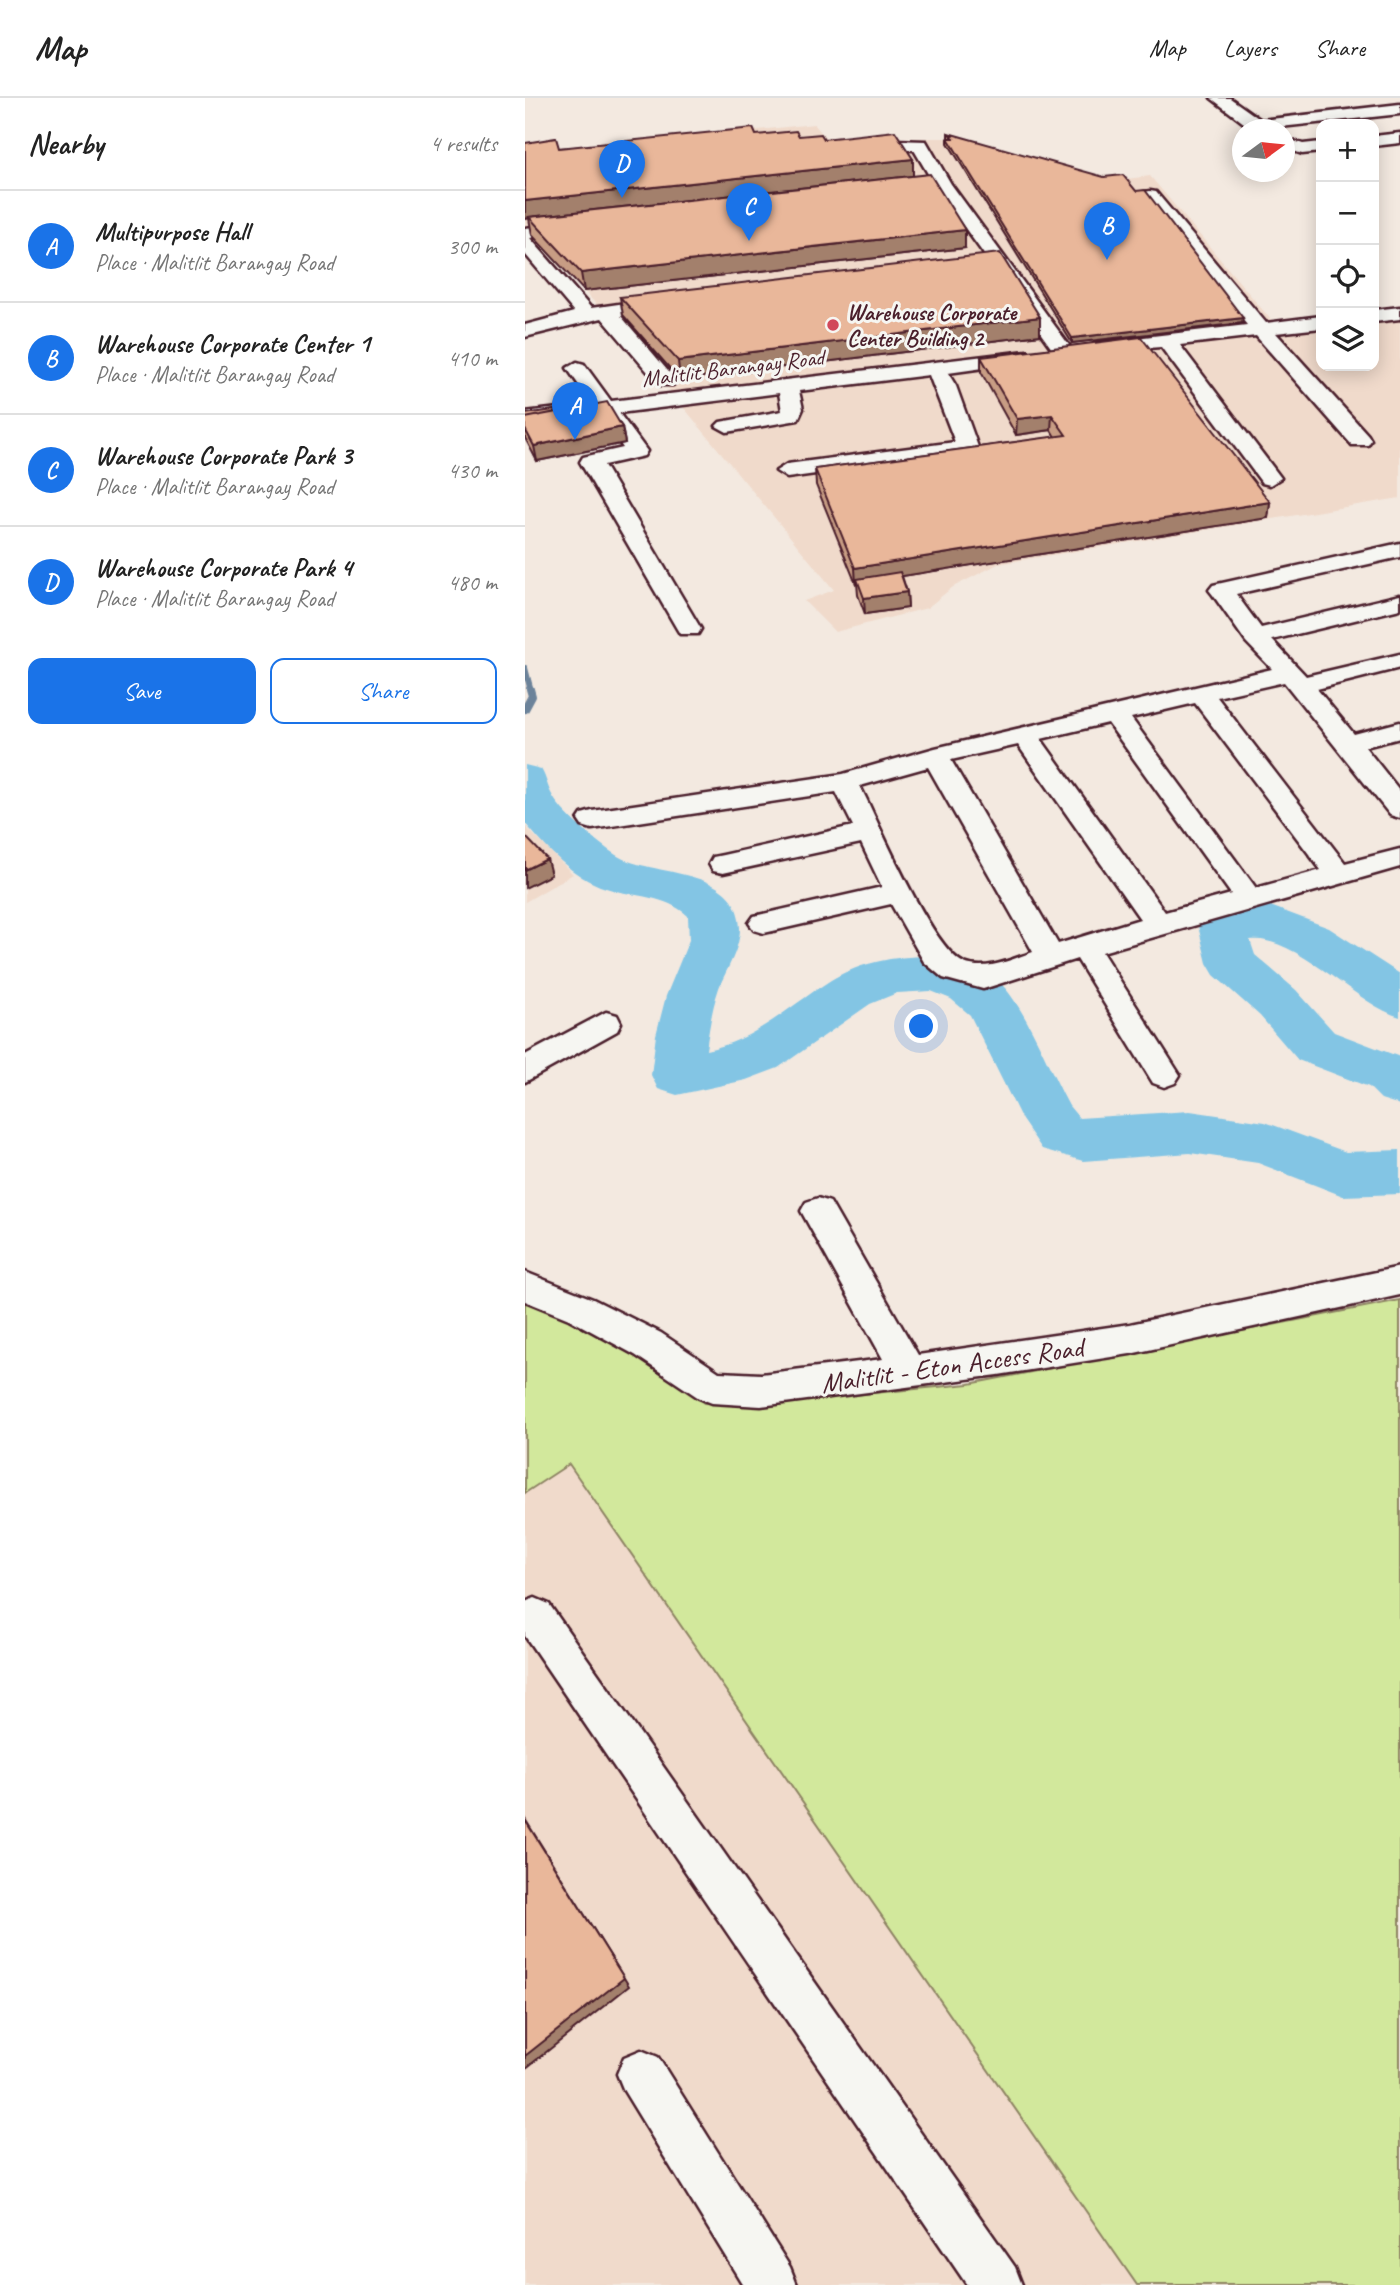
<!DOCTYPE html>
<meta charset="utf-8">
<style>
:root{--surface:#fff;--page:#f2f2f2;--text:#222;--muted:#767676;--line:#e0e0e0;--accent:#1a73e8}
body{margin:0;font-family:Caveat,sans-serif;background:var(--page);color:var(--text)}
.controls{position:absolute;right:21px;top:21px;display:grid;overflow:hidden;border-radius:14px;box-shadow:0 4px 18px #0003}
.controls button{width:63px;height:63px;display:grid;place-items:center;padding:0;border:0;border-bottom:2px solid var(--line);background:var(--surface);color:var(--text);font:35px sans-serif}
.compass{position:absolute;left:707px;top:21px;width:63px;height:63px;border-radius:50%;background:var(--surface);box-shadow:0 4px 18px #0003;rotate:75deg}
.you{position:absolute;left:397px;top:929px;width:24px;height:24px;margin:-18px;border:5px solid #fff;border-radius:50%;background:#1a73e8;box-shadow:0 0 0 10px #1a73e833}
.badge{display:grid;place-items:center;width:46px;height:46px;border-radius:50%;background:var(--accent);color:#fff;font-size:23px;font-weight:700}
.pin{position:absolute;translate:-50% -58px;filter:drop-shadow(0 2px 4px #0008)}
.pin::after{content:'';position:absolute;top:37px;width:24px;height:21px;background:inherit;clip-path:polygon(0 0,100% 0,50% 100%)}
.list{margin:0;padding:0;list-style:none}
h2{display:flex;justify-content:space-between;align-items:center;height:91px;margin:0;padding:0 28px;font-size:30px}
h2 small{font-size:23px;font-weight:400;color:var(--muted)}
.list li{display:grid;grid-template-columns:46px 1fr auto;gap:21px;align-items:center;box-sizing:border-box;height:112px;padding:0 28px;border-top:2px solid var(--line)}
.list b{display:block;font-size:26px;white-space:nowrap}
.list p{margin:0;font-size:23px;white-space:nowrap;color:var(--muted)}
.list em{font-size:23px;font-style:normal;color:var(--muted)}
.actions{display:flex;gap:14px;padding:21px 28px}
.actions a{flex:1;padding:16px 0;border:2px solid var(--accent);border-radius:14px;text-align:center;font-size:24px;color:var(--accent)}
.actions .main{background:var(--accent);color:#fff}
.icon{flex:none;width:38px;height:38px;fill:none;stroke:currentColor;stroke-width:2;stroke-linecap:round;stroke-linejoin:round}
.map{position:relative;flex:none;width:875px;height:2187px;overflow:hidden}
header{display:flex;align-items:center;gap:42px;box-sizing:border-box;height:98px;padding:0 35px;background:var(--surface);border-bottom:2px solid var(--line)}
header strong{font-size:33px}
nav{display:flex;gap:38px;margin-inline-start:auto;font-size:24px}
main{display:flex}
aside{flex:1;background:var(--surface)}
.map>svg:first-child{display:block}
.built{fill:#f0dacb}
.green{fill:#d2e89c;stroke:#8e8464;stroke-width:2}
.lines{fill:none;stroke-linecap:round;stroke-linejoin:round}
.stream-far1{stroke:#6c839a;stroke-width:6}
.stream{stroke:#6c839a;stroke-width:8}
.river{fill:#83c5e4;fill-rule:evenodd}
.minor-casing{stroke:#4a1f2b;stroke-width:5}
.minor{fill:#f6f6f2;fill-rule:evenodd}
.wall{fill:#c89d84;stroke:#4a1f2b;stroke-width:2}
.shaded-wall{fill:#a3806c;stroke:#4a1f2b;stroke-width:2}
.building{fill:#e9b79a;stroke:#4a1f2b;stroke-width:2}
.poi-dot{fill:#d1495b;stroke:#f6f6f2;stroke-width:2.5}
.labels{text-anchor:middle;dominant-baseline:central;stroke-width:6;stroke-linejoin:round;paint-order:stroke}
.far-poi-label{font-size:23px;font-weight:bold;fill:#4a1f2b;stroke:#f6f6f2;text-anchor:start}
.far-street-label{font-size:23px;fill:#4a1f2b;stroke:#f6f6f2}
.street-label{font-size:28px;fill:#4a1f2b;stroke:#f6f6f2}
</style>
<header>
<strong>Map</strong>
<nav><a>Map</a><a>Layers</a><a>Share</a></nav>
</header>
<main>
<aside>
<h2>Nearby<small>4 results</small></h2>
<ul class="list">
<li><span class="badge">A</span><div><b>Multipurpose Hall</b><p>Place · Malitlit Barangay Road</p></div><em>300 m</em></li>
<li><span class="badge">B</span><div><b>Warehouse Corporate Center 1</b><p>Place · Malitlit Barangay Road</p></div><em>410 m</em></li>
<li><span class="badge">C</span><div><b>Warehouse Corporate Park 3</b><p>Place · Malitlit Barangay Road</p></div><em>430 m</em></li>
<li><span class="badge">D</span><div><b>Warehouse Corporate Park 4</b><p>Place · Malitlit Barangay Road</p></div><em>480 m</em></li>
</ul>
<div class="actions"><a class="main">Save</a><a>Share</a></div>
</aside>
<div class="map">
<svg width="875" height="2187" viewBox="0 0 875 2187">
<rect width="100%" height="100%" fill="#f3e9e0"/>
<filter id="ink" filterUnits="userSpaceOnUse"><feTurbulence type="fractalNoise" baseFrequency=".0143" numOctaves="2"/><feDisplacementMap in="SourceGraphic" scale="14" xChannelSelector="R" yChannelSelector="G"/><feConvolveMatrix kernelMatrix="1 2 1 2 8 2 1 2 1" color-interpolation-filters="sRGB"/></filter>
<g filter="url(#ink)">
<!-- built -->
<path class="built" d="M289,26l12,14h122l156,44 46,-6 122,145 49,-5v50h53v-56l26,-3v191l-402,66 -45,23 -26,21 -92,24 -31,-31 30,-11 -214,-260 -95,-103v-66l92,-16z
M0,728l48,48 -48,28z
M43,1363l569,824h-612v-795z"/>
<!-- green -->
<path class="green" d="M0,1193l53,22 127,90 51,1 213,-20 431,-84v985h-263l-568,-821 -44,29z"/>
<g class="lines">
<!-- stream-far1 -->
<path class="stream-far1" d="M0,570l6,23"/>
<!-- stream -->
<path class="stream" d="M0,611l7,-13 -2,-7"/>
<!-- river -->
<path class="river" d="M0,667l16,4c5,8 6,16 10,24 9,20 47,50 65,62 36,23 123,10 124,73 0,21 -13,40 -21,60 -7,20 -10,41 -13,62 47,-8 85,-45 125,-70 47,-29 141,-38 178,13 24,32 41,78 60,113l10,12 111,-7 75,11 81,30 54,-2v44l-57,2 -85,-33 -68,-10 -107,8 -41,-12 -20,-29 -52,-105 -19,-16 -20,-8 -34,2 -27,11 -92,64 -32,12 -69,15 -19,-6 -7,-14 5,-40 10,-39 23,-56 -1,-24c-21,-21 -56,-19 -82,-28 -33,-10 -60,-40 -81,-65z
M740,806l64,24 71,46v43c-45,-13 -105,-83 -150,-77l5,15 41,35 38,42 66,25v48l-19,-6 -12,-12 -71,-27 -38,-44 -46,-41 -7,-12 -9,-37 7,-12z"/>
<defs>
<path id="minor" d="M686,0h19l31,22 139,-16v10l-147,16z
M875,35v10l-26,3v-10z
M760,40l18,6 18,-2v10l-19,2 -17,-6z
M335,41l66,2 25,43 123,168 -3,4h-14l-120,-167 -23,-39 -60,-2v-8z
M625,93l6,1 110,131 55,-7v12l-45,5 92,102 3,5 -3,5h-16l-96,-109 -76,9 101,133 -11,7 -8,-2 -101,-136 -67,5 -3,-4 3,-4 7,-2 146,-17 -103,-125 -3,-4 3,-4z
M51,124l9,5 -3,4 -52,7 61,70 76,-11 7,2 3,4 -3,4 -53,9 52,61 3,4 -3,4h-14l-57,-67 -77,19v-12l49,-13 -49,-58v-26z
M875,209v12l-26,3v-12z
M502,253l10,6 -3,4 -86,12 8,13 22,61 -11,6 -180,25 -11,-7 11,-7 168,-22 -26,-67 -130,16 4,18 -5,11 -71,12 -11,-6 4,-4 62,-11 -3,-18 -160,20 28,38 -3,5 -40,9 97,164 -3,5h-18l-3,-5 -97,-167 3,-5 40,-9 -23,-33 -75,9v-12l67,-8 -25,-36 10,-6 7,2 27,37z
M875,445v14l-164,37 25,34 139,-33v14l-128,31 34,36 94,-22v14l-83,21 37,45 46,-12v16l-35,9 35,44v27l-10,-3 -106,-133 -67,15 128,166 55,-14v18l-298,85 78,123 -5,8 -11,4 -11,-4 -76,-124 -94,30 -40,-11 -19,-16 -33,-58 -127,29 -10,-3 -5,-7 5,-7 128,-29 -21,-44 -138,30 -10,-2 -4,-7 4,-7 10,-2 130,-29 -17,-34 -244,37 -10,-3 -4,-6 4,-6 10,-3 251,-37 92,-26 337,-79 -26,-27 -33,-47 -4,-5 4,-5zM670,605l126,167 -65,18 -125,-170zM583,625l123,171 -66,18 -124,-173zM493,647l122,174 -82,25 -107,-184zM403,669l105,185c-21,7 -47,20 -69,11 -33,-15 -85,-140 -104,-177z
M81,914l11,3 4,8 -4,8 -92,51v-27z
M293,1100l12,4 88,153 212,-31 270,-57v28l-270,59 -132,21 -237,31 -49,-3 -13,-5 -64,-43 -66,-36 -44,-18v-29l68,27 68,34 58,39 42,2 122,-15 -82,-148 5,-9z
M10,1500l14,6 466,663 7,18h-55l-442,-649v-34z
M116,1952l17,7 132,210 7,18h-54l-119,-194 -7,-17 7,-17z"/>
</defs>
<!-- minor casing -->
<use href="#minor" class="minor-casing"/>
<!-- minor -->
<use href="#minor" class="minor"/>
</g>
<!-- wall -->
<path class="wall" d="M423,35l294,190 -170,20 -124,-200z
M231,37l43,1 25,3 89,37 52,72 -381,43 -52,-56 -3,-17 -4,1 34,-71z
M95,199l420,38 -360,45 -57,-65z
M456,259l289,145 -2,16 -366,58 5,16 1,16 -43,6 -7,-19 -1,-12 -1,1 -40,-99 -1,-16 240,-32 -4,-7 -35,5 -35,-63z
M58,309l39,20 3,16 -88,18 -12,-23v-24z"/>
<!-- shaded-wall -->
<path class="shaded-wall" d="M388,61v17l-384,41v1l-4,1v-18z
M440,132v18l-381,43 -3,-18z
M515,219v18l-360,45 -2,-19z
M718,220l-1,5 -170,20v-5z
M527,317l-1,15 -35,5 1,-16z
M97,329l3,16 -88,18 -3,-15z
M745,404l-2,16 -409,65 -2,-4v4l-1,1 -1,-16z
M382,494l1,16 -43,6 -1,-16z
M22,761l4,16 -26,13v-18z
M0,1721l104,167 -104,83z"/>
<!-- building -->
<path class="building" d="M228,30l3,7 40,-4 3,5 22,-2 3,5 71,-8 18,28 -388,42v-58l31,-5 3,10z
M423,35l156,44 19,-2 13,16 9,-1 98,128 -171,20 -124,-200h6z
M405,76l35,56 -384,43 -52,-56z
M475,155l40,64 -362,44 -58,-64z
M616,239l129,165 -415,66 -40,-99 251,-34 -14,-20 -35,4 -36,-62z
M82,304l15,25 -88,19 -9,-17v-11z
M57,308l1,1 -58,11v-4z
M375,474l7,20 -43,6 -7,-19z
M0,738l22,23 -22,11z
M0,1722l99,158 -99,78z"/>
</g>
<!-- markers -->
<circle class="poi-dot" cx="308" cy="227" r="7"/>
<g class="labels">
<!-- far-poi labels -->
<g class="far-poi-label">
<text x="322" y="214">Warehouse Corporate<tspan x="322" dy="26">Center Building 2</tspan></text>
</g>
<!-- far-street labels -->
<g class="far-street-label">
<text transform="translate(208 270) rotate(-7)">Malitlit Barangay Road</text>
</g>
<!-- street labels -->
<g class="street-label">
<text transform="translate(427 1267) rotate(-8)">Malitlit - Eton Access Road</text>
</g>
</g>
</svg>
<div class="controls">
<button>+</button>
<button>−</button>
<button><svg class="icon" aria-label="locate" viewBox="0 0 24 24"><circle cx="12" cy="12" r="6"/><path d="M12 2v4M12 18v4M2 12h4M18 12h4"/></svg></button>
<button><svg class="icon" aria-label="layers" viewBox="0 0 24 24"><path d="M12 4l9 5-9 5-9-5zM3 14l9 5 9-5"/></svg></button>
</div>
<svg class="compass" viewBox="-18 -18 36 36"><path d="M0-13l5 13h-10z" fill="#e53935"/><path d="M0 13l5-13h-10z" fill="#767676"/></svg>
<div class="you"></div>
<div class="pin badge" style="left:50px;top:342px">A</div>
<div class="pin badge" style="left:582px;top:162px">B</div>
<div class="pin badge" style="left:224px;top:143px">C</div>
<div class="pin badge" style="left:97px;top:100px">D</div>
</div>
</main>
